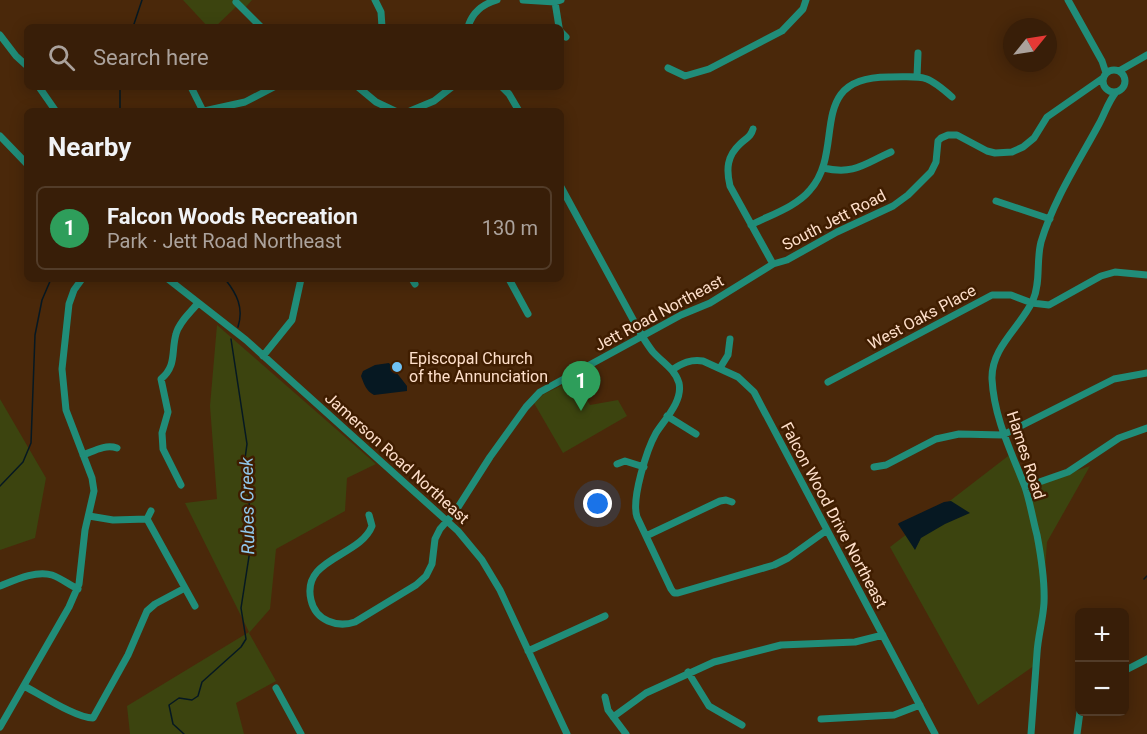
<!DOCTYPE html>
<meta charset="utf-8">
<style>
:root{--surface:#381e08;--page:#3f2712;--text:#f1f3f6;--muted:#aba29c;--line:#523c29;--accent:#70c2f4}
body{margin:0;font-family:Roboto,sans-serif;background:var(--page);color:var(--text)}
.controls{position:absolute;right:18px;bottom:18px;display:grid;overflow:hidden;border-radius:9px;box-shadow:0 3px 15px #0003}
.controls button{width:54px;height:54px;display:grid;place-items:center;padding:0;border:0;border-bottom:2px solid var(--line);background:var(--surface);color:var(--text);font:30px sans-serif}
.compass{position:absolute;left:1003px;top:18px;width:54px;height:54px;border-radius:50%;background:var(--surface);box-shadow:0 3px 15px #0003;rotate:60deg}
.you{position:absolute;left:598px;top:504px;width:21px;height:21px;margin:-15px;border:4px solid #fff;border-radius:50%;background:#1a73e8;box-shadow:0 0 0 9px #1a73e833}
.badge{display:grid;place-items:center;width:39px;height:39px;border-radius:50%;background:var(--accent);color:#fff;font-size:20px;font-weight:700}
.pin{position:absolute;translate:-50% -50px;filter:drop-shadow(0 2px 3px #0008)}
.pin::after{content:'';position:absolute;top:32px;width:21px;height:18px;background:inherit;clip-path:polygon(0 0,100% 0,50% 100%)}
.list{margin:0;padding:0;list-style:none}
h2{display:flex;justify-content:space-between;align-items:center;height:78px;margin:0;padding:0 24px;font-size:26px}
h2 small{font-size:20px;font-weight:400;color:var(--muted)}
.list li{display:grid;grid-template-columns:39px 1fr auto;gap:18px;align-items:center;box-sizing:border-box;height:84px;margin:0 12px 12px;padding:0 12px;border:2px solid var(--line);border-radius:9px}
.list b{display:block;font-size:22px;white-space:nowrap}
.list p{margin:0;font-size:20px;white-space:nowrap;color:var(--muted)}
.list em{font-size:20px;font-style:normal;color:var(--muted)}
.icon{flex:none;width:33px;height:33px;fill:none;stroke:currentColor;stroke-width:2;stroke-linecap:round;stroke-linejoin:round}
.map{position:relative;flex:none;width:1147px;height:734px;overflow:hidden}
.search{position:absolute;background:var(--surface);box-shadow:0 3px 15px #0003;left:24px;top:24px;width:540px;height:66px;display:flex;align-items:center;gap:15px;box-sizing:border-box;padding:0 21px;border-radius:9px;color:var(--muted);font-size:22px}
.panel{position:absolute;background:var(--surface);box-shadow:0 3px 15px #0003;left:24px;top:108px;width:540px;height:174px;border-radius:9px}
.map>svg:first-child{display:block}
.green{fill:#3c440f}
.water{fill:#061822}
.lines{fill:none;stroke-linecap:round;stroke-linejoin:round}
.stream{stroke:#061822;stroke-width:1.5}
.minor{stroke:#208d79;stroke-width:7}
.poi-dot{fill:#70c2f4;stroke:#3f1d00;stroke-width:2}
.labels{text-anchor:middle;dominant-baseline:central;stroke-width:5;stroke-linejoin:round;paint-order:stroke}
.street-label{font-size:16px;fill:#fedfca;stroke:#3f1d00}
.poi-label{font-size:16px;fill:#fedfca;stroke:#3f1d00;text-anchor:start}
.water-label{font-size:18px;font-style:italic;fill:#90c7ea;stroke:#3f1d00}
</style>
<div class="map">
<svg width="1147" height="734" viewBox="0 0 1147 734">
<rect width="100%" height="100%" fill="#4a280a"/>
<!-- green -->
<path class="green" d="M183,0h69l-7,8 -5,-5 -25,24h-7z
M217,325l159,139 -29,14 -2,33 -69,38 -6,60 -21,24 27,48 -40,22 8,31h-114l-3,-28 122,-74 -64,-129 32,-4 -7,-93z
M575,379l15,26 28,-5 9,16 -64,37 -29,-50 10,-9z
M0,399l46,79 -11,60 -35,12z
M1012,453l14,35 64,-22 -43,76 -9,121 -60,42 -88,-158z"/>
<!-- water -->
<path class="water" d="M389,363l18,23v5l-33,4c-8,-4 -10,-11 -13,-19l2,-5 12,-6z
M951,501l19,12 -25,11 -24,14 -6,12 -17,-26 1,-1 45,-21z"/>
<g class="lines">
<!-- stream -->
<path class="stream" d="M133,27l9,-27
M120,111v-24
M225,279c12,15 19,29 13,48
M0,486l23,-24 8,-19 4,-108 7,-35 9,-21
M1144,579l3,-3
M184,734l-11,-10 -4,-19 10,-7 13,2 6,-4 4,-14 39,-35 5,-8 -5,-31 9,-58 -1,-56 -5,-28 3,-22 -16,-105"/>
<!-- minor -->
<path class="minor" d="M375,0l6,12 1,15
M523,0l32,2 6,-2
M1068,0l34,61 4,12
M236,2l25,25
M555,2l4,25
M468,27c4,-14 15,-23 29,-27
M561,32l5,5
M0,35l16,21 11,10
M668,68l17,8 24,-7 73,-38 21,-22 3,-9
M1103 81a11 11 0 1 1 22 0a11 11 0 1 1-22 0Z
M1119,71l28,-16
M917,77l1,-24
M39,87l16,23
M191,87l12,24
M358,87l18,15 19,9
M502,87l7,7 10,17
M204,111l41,-9 29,-15
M410,111l24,-10 18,-14
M753,129c-2,8 -7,9 -13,15 -13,12 -14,25 -10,42l43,78
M0,136l27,28
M823,168c32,7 41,-4 68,-16
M561,187l81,149c4,6 7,11 11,16 9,10 22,17 26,31 4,18 -14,36 -23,50 -9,16 -25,66 -19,84l34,72 3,4h4l96,-28 14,-7 39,-28
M996,201l54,18
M751,225c19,-10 45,-18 59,-35 37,-41 -6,-114 80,-113 34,0 35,-4 62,20
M168,279l78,61 212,191 24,29 18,30 67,144
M412,279l3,5
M509,279l19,35
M263,356l29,-36 9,-41
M720,368l8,-13 2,-16
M672,370c10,-7 19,-11 31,-9l35,16 16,15 181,342
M828,382l164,-87h19l21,8 17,2 52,-29 14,-4 32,3
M667,416l29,18
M83,455c11,-4 22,-11 34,-7
M617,464l8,-3 19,6
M874,467l12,-2 50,-26 23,-5 44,1 111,-56 33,-6
M181,485l-18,-36 -1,-16 6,-21 -7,-33c16,-13 10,-28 15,-45 3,-12 15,-22 22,-31
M1025,487l43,-15 51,-34 28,-10
M369,515l3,11c-12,31 -71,32 -61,74 2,9 8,17 17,21 9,4 18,4 27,1l61,-37 10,-9 6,-12 3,-25 5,-10 15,-17 35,-55 36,-50 14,-15 141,-77 29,-12 63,-39 14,-4 50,-28 56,-26 15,-11 23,-23 5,-10 2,-21 3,-3 7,-3h9l30,16 8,2 17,-1 11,-5 11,-9 13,-21 56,-39
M89,516l24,4 34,-1 48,87
M147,519l4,-8
M646,536l74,-35 6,-1 6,2
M0,586c15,-6 36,-16 52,-11 9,3 17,10 26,14
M528,651l77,-35
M1124,671l23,-12
M688,672l21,34 33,19
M24,686c16,8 52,32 69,32l35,-63 19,-44 8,-7 30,-16
M276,688l25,46
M605,697l3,13 18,24
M613,717l33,-24 68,-31 67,-17 74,-3 28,-7
M821,719l73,-4 26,-10
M0,727l69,-120 10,-23 6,-54 9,-39 -2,-13 -26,-68 -4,-41 7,-65 5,-14 8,-11
M1031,734c2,-27 4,-54 6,-81 1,-17 6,-33 7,-50 1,-21 -3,-47 -7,-68 -4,-15 -7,-33 -12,-48 -14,-36 -31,-69 -33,-108 -1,-32 29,-52 41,-79 8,-18 3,-39 8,-58 13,-43 37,-79 58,-118 6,-11 9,-22 17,-32
M1077,734l3,-22"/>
</g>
<!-- markers -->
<circle class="poi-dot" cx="397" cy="367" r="6"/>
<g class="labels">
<!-- street labels -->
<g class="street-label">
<text transform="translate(834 220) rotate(-27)">South Jett Road</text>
<text transform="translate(659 313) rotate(-28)">Jett Road Northeast</text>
<text transform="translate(922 317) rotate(-28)">West Oaks Place</text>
<text transform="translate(1026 455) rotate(72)">Hames Road</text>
<text transform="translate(397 458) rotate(42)">Jamerson Road Northeast</text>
<text transform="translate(834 515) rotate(62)">Falcon Wood Drive Northeast</text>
</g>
<!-- poi labels -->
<g class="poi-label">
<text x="409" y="358">Episcopal Church<tspan x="409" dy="18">of the Annunciation</tspan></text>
</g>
<!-- water labels -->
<g class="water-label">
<text transform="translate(247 506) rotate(-91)">Rubes Creek</text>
</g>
</g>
</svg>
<div class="controls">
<button>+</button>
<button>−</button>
</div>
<svg class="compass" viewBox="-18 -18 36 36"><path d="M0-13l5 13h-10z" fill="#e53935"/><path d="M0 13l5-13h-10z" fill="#aba29c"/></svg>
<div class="you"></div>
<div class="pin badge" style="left:581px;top:411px;background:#2e9e5b">1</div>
<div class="search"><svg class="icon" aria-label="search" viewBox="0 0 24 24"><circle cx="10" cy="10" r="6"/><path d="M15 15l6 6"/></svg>Search here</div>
<section class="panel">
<h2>Nearby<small></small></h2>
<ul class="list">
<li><span class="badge" style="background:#2e9e5b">1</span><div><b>Falcon Woods Recreation</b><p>Park · Jett Road Northeast</p></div><em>130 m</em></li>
</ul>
</section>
</div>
